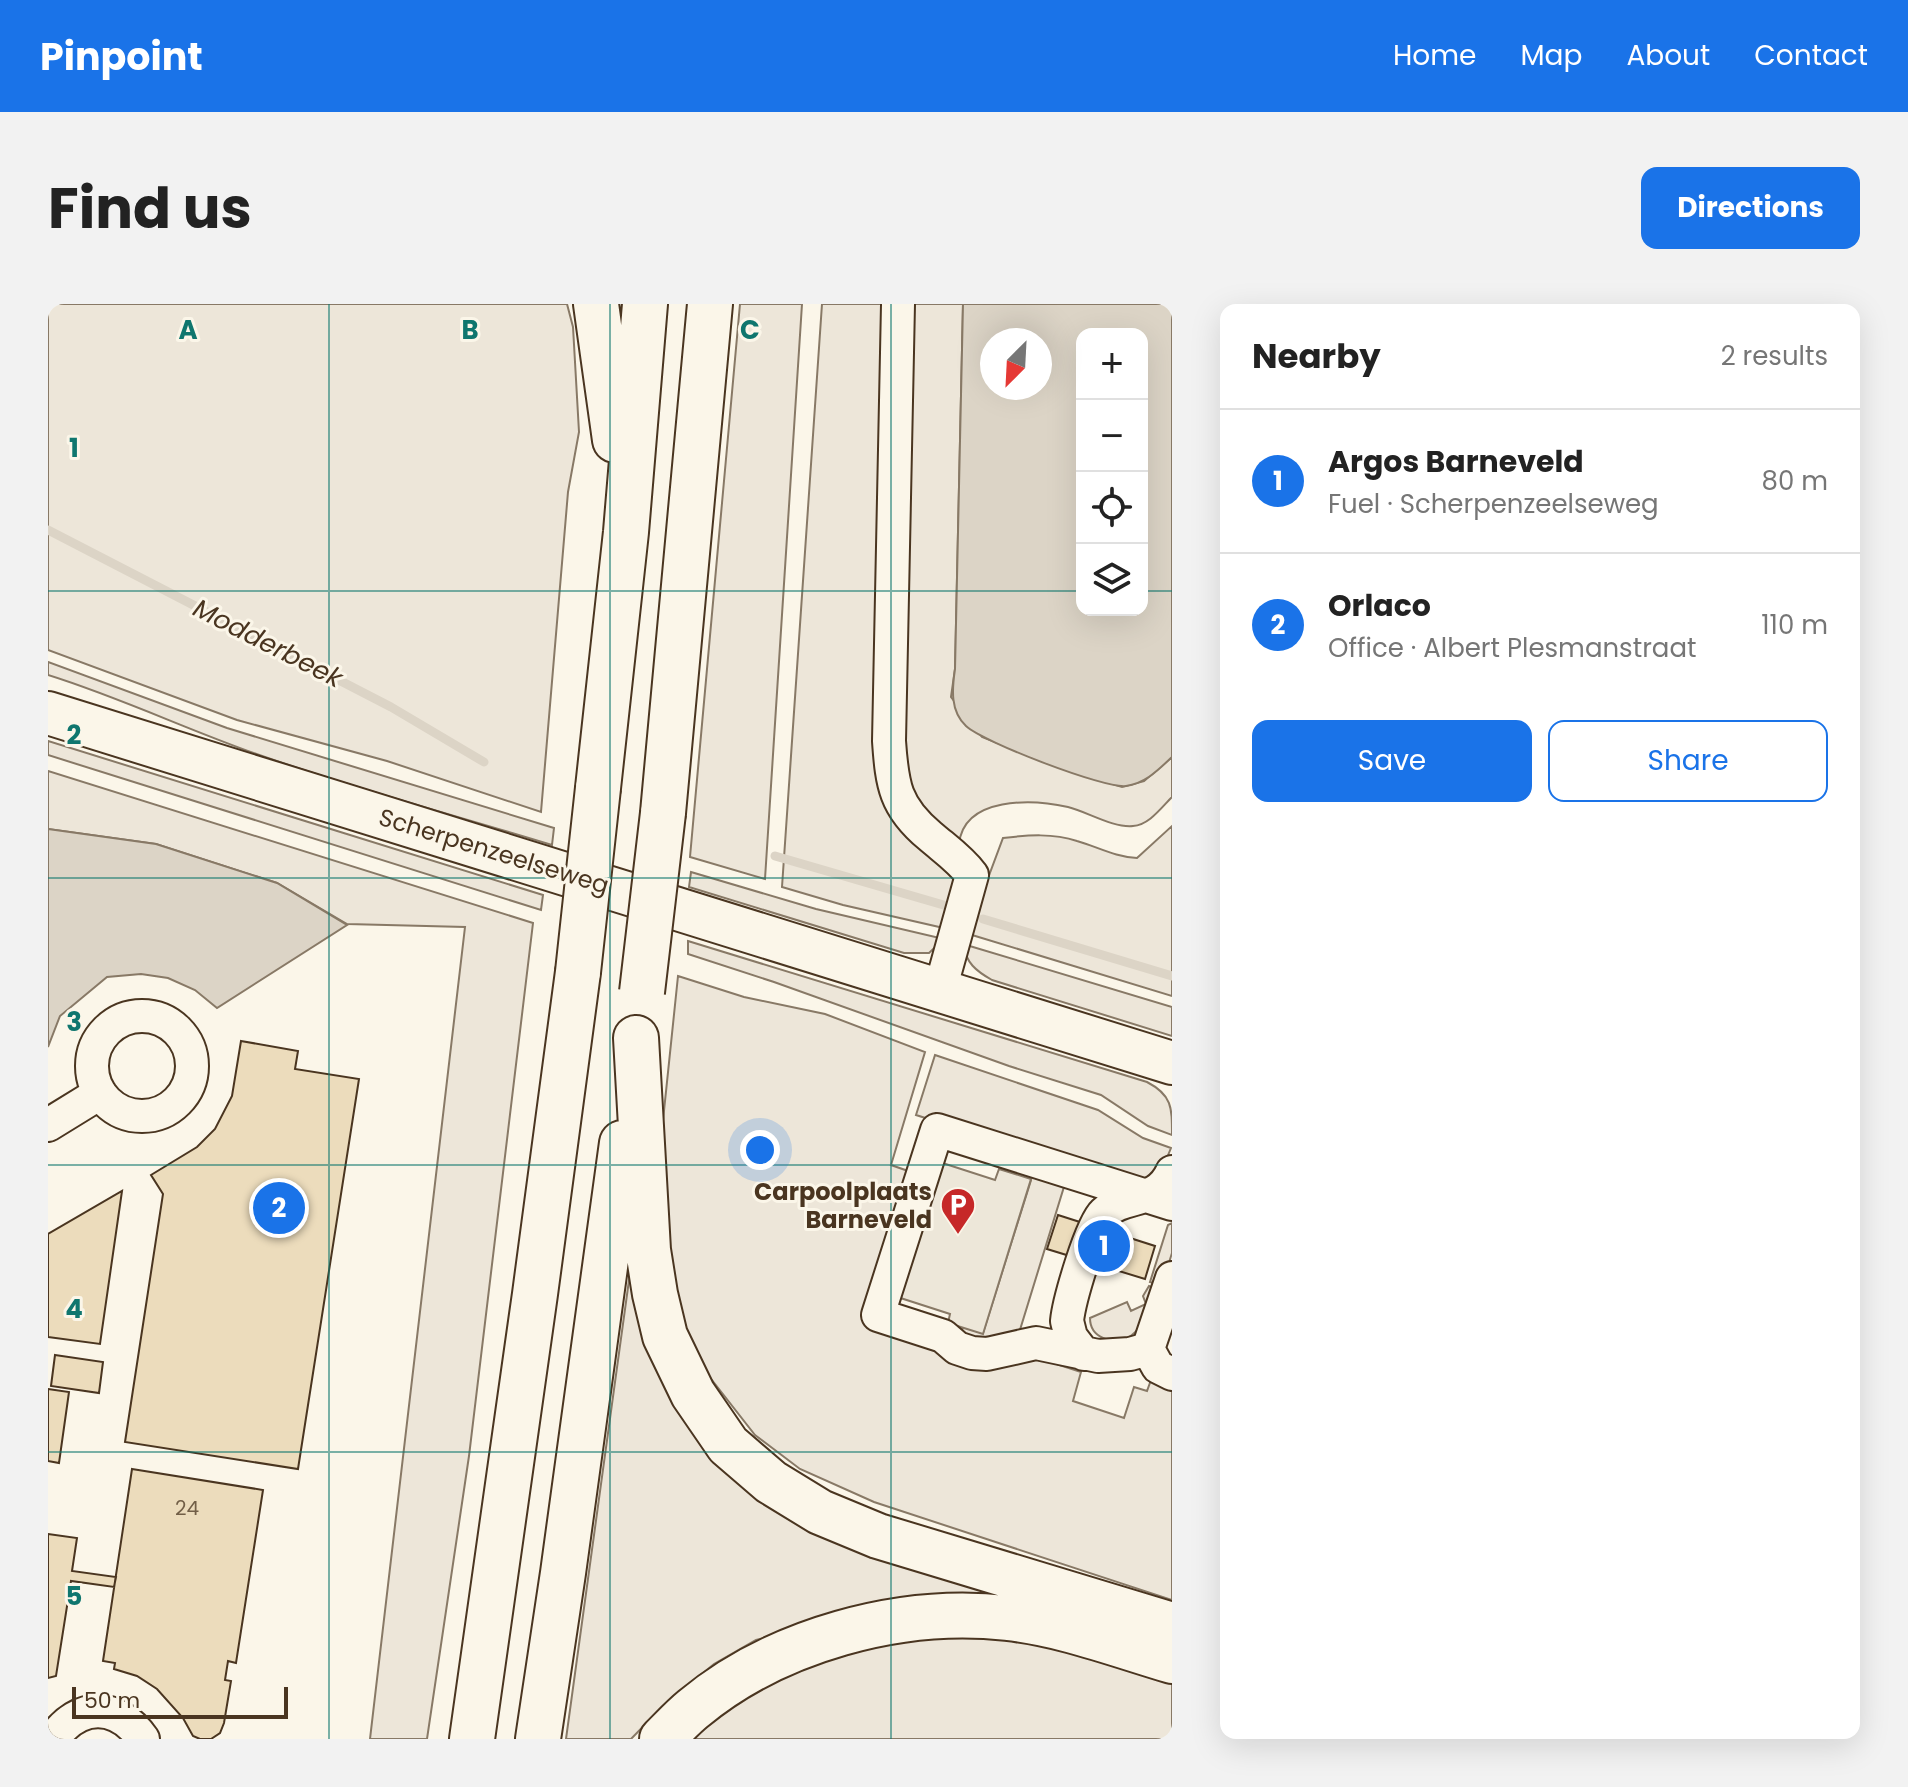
<!DOCTYPE html>
<meta charset="utf-8">
<style>
:root{--surface:#fff;--page:#f2f2f2;--text:#222;--muted:#767676;--line:#e0e0e0;--accent:#1a73e8}
body{margin:0;font-family:Poppins,sans-serif;background:var(--page);color:var(--text)}
.controls{position:absolute;right:24px;top:24px;display:grid;overflow:hidden;border-radius:16px;box-shadow:0 8px 32px #0002}
.controls button{width:72px;height:72px;display:grid;place-items:center;padding:0;border:0;border-bottom:2px solid var(--line);background:var(--surface);color:var(--text);font:40px sans-serif}
.compass{position:absolute;left:932px;top:24px;width:72px;height:72px;border-radius:50%;background:var(--surface);box-shadow:0 8px 32px #0002;rotate:204deg}
.scale{position:absolute;left:24px;bottom:20px;width:216px;box-sizing:border-box;padding-left:8px;border:4px solid #4a3520;border-top:0;font-size:22px;line-height:28px;white-space:nowrap;color:#4a3520;-webkit-text-stroke:6px #fbf6e9;paint-order:stroke}
.you{position:absolute;left:712px;top:846px;width:28px;height:28px;margin:-20px;border:6px solid #fff;border-radius:50%;background:#1a73e8;box-shadow:0 0 0 12px #1a73e833}
.badge{display:grid;place-items:center;width:52px;height:52px;border-radius:50%;background:var(--accent);color:#fff;font-size:26px;font-weight:700}
.pin{position:absolute;translate:-50% -50%;border:4px solid #fff;box-shadow:0 2px 8px #0006}
.list{margin:0;padding:0;list-style:none}
h2{display:flex;justify-content:space-between;align-items:center;height:104px;margin:0;padding:0 32px;font-size:34px}
h2 small{font-size:26px;font-weight:400;color:var(--muted)}
.list li{display:grid;grid-template-columns:52px 1fr auto;gap:24px;align-items:center;box-sizing:border-box;height:144px;padding:0 32px;border-top:2px solid var(--line)}
.list b{display:block;font-size:30px;white-space:nowrap}
.list p{margin:0;font-size:26px;white-space:nowrap;color:var(--muted)}
.list em{font-size:26px;font-style:normal;color:var(--muted)}
.actions{display:flex;gap:16px;padding:24px 32px}
.actions a{flex:1;padding:18px 0;border:2px solid var(--accent);border-radius:16px;text-align:center;font-size:28px;color:var(--accent)}
.actions .main{background:var(--accent);color:#fff}
.icon{flex:none;width:44px;height:44px;fill:none;stroke:currentColor;stroke-width:2;stroke-linecap:round;stroke-linejoin:round}
.map{position:relative;flex:none;width:1124px;height:1435px;overflow:hidden;border-radius:16px}
header{display:flex;align-items:center;gap:48px;box-sizing:border-box;height:112px;padding:0 40px;background:var(--accent);color:#fff}
header strong{font-size:38px}
nav{display:flex;gap:44px;margin-inline-start:auto;font-size:28px}
.intro{display:flex;align-items:center;justify-content:space-between;box-sizing:border-box;height:192px;padding:0 48px}
h1{margin:0;font-size:56px}
.button{padding:20px 36px;border-radius:16px;background:var(--accent);color:#fff;font-size:28px;font-weight:700}
main{display:flex;gap:48px;padding:0 48px}
aside{flex:1;background:var(--surface);border-radius:16px;box-shadow:0 8px 32px #0002}
.map>svg:first-child{display:block}
.green{fill:#ede6d9;stroke:#887966;stroke-width:2}
.parking{fill:#ede7d9;stroke:#887966;stroke-width:2}
.water{fill:#dcd4c6;stroke:#887966;stroke-width:2;fill-rule:evenodd}
.lines{fill:none;stroke-linecap:round;stroke-linejoin:round}
.stream{stroke:#dcd4c6;stroke-width:9}
.building{fill:#ecdcbc;stroke:#4a3520;stroke-width:2}
.minor-casing{stroke:#4a3520;stroke-width:36}
.major-casing{stroke:#4a3520;stroke-width:46}
.highway-casing{stroke:#4a3520;stroke-width:48}
.minor{stroke:#fbf6e9;stroke-width:32}
.major{stroke:#fbf6e9;stroke-width:42}
.highway{stroke:#fbf6e9;stroke-width:44}
.highway-bridge-casing{stroke:#4a3520;stroke-width:48;stroke-linecap:butt}
.highway-bridge{stroke:#fbf6e9;stroke-width:44}
.grid{fill:none;stroke:#0f766e;stroke-width:2;stroke-opacity:0.55}
.labels{text-anchor:middle;dominant-baseline:central;stroke-width:6;stroke-linejoin:round;paint-order:stroke}
.number-label{font-size:20px;fill:#725f47}
.street-label{font-size:24px;fill:#4a3520;stroke:#fbf6e9}
.poi-label{font-size:24px;font-weight:bold;fill:#4a3520;stroke:#fbf6e9;text-anchor:end}
.water-label{font-size:26px;font-style:italic;fill:#4a3520;stroke:#fbf6e9}
.grid-label{font-size:26px;text-anchor:middle;font-weight:bold;fill:#0f766e;stroke:#fbf6e9;stroke-width:6;stroke-linejoin:round;paint-order:stroke}
</style>
<header>
<strong>Pinpoint</strong>
<nav><a>Home</a><a>Map</a><a>About</a><a>Contact</a></nav>
</header>
<div class="intro"><h1>Find us</h1><a class="button">Directions</a></div>
<main>
<div class="map">
<svg width="1124" height="1435" viewBox="0 0 1124 1435">
<rect width="100%" height="100%" fill="#fbf6e9"/>
<!-- green -->
<path class="green" d="M0,0h519l6,23 6,105 -11,60 -27,320 -154,-51 -150,-41 -189,-70z
M692,0h62l-37,575 -75,-22z
M774,0h67l-8,481 28,51 46,44 -7,49 -105,-24 -61,-18z
M861,0h54l-8,365 -4,28 31,40 81,32 59,18 22,-6 28,-24v40c-11,11 -23,28 -39,29 -20,2 -45,-14 -65,-19 -35,-8 -104,-11 -109,37l-23,-18 -29,-37 -7,-52z
M0,358l179,66 327,100 -2,17c-95,-29 -192,-55 -287,-88 -73,-25 -143,-59 -217,-82z
M0,437l495,154 -2,15 -493,-155z
M0,467l485,152 -64,533 -42,283h-57l95,-812 -118,-3 -70,-41 -121,-39 -108,-15z
M1124,522v170l-200,-61 6,-30 25,-67c25,-3 50,-5 74,3 21,6 38,16 60,17z
M643,568l125,37 128,30 -15,14h-25l-215,-66z
M640,637l459,141c25,13 25,25 25,53l-24,-9 -47,-31 -92,-29 -235,-84 -86,-28z
M915,640l209,63v29l-180,-56c-16,-9 -26,-17 -29,-36z
M630,672l66,21 81,17 100,38 -34,113 20,7 -41,132 211,68 -8,29 51,17 10,-31 13,4 4,-11 21,8v212l-298,-98 -74,-33 -45,-34 -47,-60 -32,-65 -22,-103z
M887,751l163,55 45,28 28,10c-8,22 -17,28 -38,35l-217,-68z
M965,864l54,9 -48,156 -5,8 -54,-4 3,-10 20,6 48,-153 -20,-7z
M1124,919v30l-10,32 -12,-3 18,-57z
M585,947l102,206 373,158 -201,-12 -151,37 -42,24 -49,40 -34,35h-65z
M1101,982l11,4c-11,21 -26,64 -57,48 -9,-4 -13,-12 -13,-20l37,-16 4,9 15,-7 -3,-8z
M928,1325l196,49v61h-490l141,-91z"/>
<!-- parking -->
<path class="parking" d="M879,854l68,22 4,-11 32,10 -48,155 -35,-11 2,-9 -65,-21z"/>
<!-- water -->
<path class="water" d="M915,0h209v453c-14,13 -26,26 -46,29 -21,3 -143,-44 -160,-60 -16,-15 -14,-37 -11,-57zM1034,30h60v276h-60zM944,36h48v48h-48z
M0,525l108,15 121,39 70,42 -130,83 -22,-18 -27,-12 -27,-4 -34,3 -47,39 -12,31z"/>
<g class="lines">
<!-- stream -->
<path class="stream" d="M0,226l343,177 93,55
M727,552l172,50
M935,615l189,57"/>
</g>
<!-- building -->
<path class="building" d="M193,737l57,10 -3,18 64,10 -61,390 -173,-27 38,-248 -12,-19 46,-28 18,-18 17,-33z
M74,887l-22,153 -52,-7v-103z
M1010,911l97,31 -10,33 -98,-30z
M7,1051l48,7 -4,31 -48,-7z
M0,1085l21,3 -10,71 -11,-2z
M84,1165l131,21 -27,173 -8,-2 -3,19 6,1 -7,42 -4,10 -9,6h-11l-7,-3 -10,-18 -26,-29 -20,-13 -23,-7 1,-6 -12,-2z
M0,1230l29,4 -5,33 44,6 -2,10 -43,-6 -15,95 -8,2z"/>
<g class="lines">
<defs>
<path id="minor" d="M850,0l-9,437c3,44 6,66 41,95 15,13 30,23 42,39l-32,115
M44 762a50 50 0 1 1 100 0a50 50 0 1 1-100 0Z
M0,821l52,-32
M1124,900l-235,-74 -59,185 65,21 14,12 15,5 15,1 49,-11 62,13 32,-2 18,-5 24,-71
M1100,1045l10,18 14,7
M1036,1050l-13,-17 -4,-16c2,-20 24,-96 37,-108 22,-20 53,-8 68,-41
M5,1435c26,-37 64,-37 90,0"/>
<path id="major" d="M0,409l1124,350"/>
<path id="highway" d="M548,0l19,136
M550,484l28,-256 19,-228
M615,509l47,-509
M588,734l12,212 7,44 10,42 28,58 35,51 43,37 49,30 58,24 294,89
M424,1435l63,-445 43,-322
M490,1435l25,-166 59,-430
M614,1435c10,-10 20,-21 31,-30 83,-69 207,-103 314,-91 56,6 111,27 165,43"/>
</defs>
<!-- minor casing -->
<use href="#minor" class="minor-casing"/>
<!-- major casing -->
<use href="#major" class="major-casing"/>
<!-- highway casing -->
<use href="#highway" class="highway-casing"/>
<!-- minor -->
<use href="#minor" class="minor"/>
<!-- major -->
<use href="#major" class="major"/>
<!-- highway -->
<use href="#highway" class="highway"/>
<defs>
<path id="highway-bridge" d="M530,668l20,-184
M594,688l21,-179"/>
</defs>
<!-- highway-bridge casing -->
<use href="#highway-bridge" class="highway-bridge-casing"/>
<!-- highway-bridge -->
<use href="#highway-bridge" class="highway-bridge"/>
</g>
<!-- grid -->
<path class="grid" d="M281,0v1435M562,0v1435M843,0v1435M0,287h1034M1094,287h30M0,574h1124M0,861h1124M0,1148h1124"/>
<!-- icons -->
<defs>
<symbol id="parking-pin" viewBox="-11 -11 22 30"><path d="M0 17L-7.5 6A9.5 9.5 0 1 1 7.5 6Z" fill="#c62828" stroke="#fbf6e9"/><path d="M-3.5-5.5H1a3.5 3.5 0 0 1 0 7H-1V5.5H-3.5ZM-1-3.4V-.6H.8a1.4 1.4 0 0 0 0-2.8Z" fill="#fff"/></symbol>
</defs>
<g fill-rule="evenodd">
<use href="#parking-pin" x="890" y="881" width="40" height="54"/>
</g>
<g class="labels">
<!-- number labels -->
<g class="number-label">
<text x="139" y="1204">24</text>
</g>
<!-- street labels -->
<g class="street-label">
<text transform="translate(446 547) rotate(17)">Scherpenzeelseweg</text>
</g>
<!-- poi labels -->
<g class="poi-label">
<text x="884" y="887">Carpoolplaats<tspan x="884" dy="28">Barneveld</tspan></text>
</g>
<!-- water labels -->
<g class="water-label">
<text transform="translate(220 339) rotate(27)">Modderbeek</text>
</g>
</g>
<g class="grid-label">
<text x="140" y="35">A</text>
<text x="422" y="35">B</text>
<text x="702" y="35">C</text>
<text x="26" y="153">1</text>
<text x="26" y="440">2</text>
<text x="26" y="727">3</text>
<text x="26" y="1014">4</text>
<text x="26" y="1301">5</text>
</g>
</svg>
<div class="controls">
<button>+</button>
<button>−</button>
<button><svg class="icon" aria-label="locate" viewBox="0 0 24 24"><circle cx="12" cy="12" r="6"/><path d="M12 2v4M12 18v4M2 12h4M18 12h4"/></svg></button>
<button><svg class="icon" aria-label="layers" viewBox="0 0 24 24"><path d="M12 4l9 5-9 5-9-5zM3 14l9 5 9-5"/></svg></button>
</div>
<svg class="compass" viewBox="-18 -18 36 36"><path d="M0-13l5 13h-10z" fill="#e53935"/><path d="M0 13l5-13h-10z" fill="#767676"/></svg>
<div class="scale">50 m</div>
<div class="you"></div>
<div class="pin badge" style="left:1056px;top:942px">1</div>
<div class="pin badge" style="left:231px;top:904px">2</div>
</div>
<aside>
<h2>Nearby<small>2 results</small></h2>
<ul class="list">
<li><span class="badge">1</span><div><b>Argos Barneveld</b><p>Fuel · Scherpenzeelseweg</p></div><em>80 m</em></li>
<li><span class="badge">2</span><div><b>Orlaco</b><p>Office · Albert Plesmanstraat</p></div><em>110 m</em></li>
</ul>
<div class="actions"><a class="main">Save</a><a>Share</a></div>
</aside>
</main>
